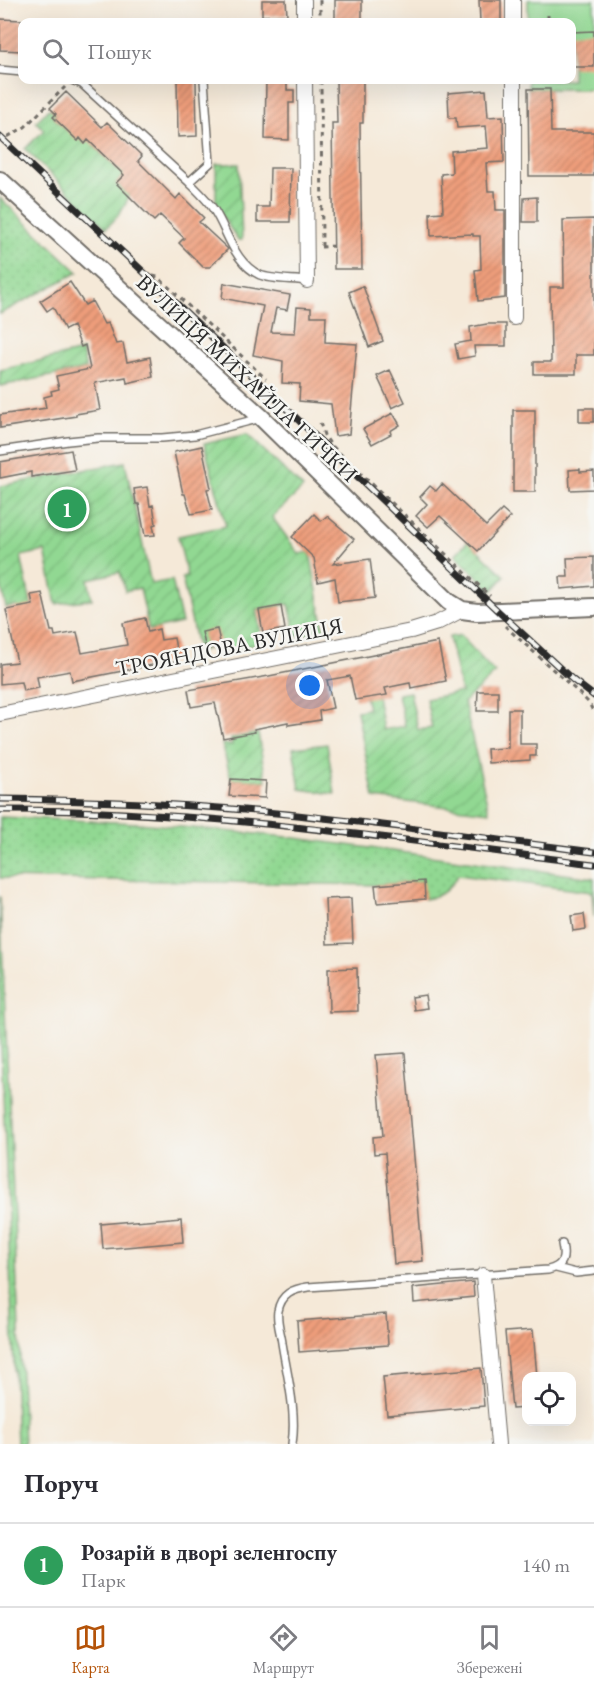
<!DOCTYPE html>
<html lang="uk">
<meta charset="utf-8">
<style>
:root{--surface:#fff;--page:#f2f2f3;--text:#2b2b33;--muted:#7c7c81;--line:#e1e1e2;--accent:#b45309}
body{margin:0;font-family:"EB Garamond",serif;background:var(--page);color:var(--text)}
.controls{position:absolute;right:18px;bottom:18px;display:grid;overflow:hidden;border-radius:12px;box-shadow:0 6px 24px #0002}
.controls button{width:54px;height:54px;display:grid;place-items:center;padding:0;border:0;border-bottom:2px solid var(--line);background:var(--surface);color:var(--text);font:30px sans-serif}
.you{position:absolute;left:310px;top:686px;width:21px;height:21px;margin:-15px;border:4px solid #fff;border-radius:50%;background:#1a73e8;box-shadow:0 0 0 9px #1a73e833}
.badge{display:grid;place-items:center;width:39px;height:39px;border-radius:50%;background:var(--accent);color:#fff;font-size:20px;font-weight:700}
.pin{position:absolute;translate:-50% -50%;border:3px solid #fff;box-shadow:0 2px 6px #0006}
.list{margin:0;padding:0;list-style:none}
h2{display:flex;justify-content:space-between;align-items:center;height:78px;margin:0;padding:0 24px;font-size:26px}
h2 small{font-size:20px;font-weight:400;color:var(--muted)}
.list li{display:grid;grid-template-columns:39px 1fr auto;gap:18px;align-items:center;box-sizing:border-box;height:84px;padding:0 24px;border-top:2px solid var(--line)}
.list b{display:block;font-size:22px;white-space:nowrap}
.list p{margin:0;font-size:20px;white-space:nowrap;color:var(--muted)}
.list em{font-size:20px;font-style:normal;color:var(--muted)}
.icon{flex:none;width:33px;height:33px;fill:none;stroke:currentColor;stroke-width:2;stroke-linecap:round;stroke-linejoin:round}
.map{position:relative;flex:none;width:594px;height:1444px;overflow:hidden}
.search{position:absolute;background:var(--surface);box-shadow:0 6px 24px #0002;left:18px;right:18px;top:18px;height:66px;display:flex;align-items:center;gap:15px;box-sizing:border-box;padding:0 21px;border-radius:12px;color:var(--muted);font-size:22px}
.sheet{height:162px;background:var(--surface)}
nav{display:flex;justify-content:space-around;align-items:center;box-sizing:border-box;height:84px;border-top:2px solid var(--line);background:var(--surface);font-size:16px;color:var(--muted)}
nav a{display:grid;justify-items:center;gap:3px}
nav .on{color:var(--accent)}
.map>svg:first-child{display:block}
.grass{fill:url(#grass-dots);stroke:#5e825e;stroke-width:1.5}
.park{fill:#91d892;stroke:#5e825e;stroke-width:1.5}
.garden{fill:url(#garden-furrows);stroke:#5e825e;stroke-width:1.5}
.building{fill:url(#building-hatch)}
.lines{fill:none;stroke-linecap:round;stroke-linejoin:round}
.service-casing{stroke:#726e68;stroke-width:10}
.minor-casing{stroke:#726e68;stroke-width:16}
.tertiary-casing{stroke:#726e68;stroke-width:20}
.path{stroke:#726e68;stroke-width:3;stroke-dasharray:4.5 4.5;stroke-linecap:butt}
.service{stroke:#fff;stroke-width:7}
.minor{stroke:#fff;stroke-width:14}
.tertiary{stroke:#fff;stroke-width:16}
.rail-casing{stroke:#2b2b2b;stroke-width:7}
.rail{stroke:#f6f6f2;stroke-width:4.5;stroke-dasharray:14;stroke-linecap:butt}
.labels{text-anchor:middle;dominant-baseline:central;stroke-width:5;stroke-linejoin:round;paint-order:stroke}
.street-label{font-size:22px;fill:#2b2b2b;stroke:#f6f6f2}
</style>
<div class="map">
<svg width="594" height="1444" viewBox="0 0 594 1444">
<defs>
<pattern id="grass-dots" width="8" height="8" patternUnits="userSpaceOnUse" patternTransform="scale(1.5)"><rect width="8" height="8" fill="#91d892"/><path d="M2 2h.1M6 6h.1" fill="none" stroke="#7dba7e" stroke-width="1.8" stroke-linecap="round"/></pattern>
<pattern id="garden-furrows" width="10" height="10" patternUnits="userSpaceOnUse" patternTransform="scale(1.5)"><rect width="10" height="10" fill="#91d892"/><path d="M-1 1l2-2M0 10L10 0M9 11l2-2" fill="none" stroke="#7dba7e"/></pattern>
<pattern id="building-hatch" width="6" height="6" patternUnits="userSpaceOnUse" patternTransform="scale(1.5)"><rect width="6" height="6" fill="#ef9e7b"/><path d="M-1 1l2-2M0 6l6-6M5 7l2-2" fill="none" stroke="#c28165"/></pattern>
</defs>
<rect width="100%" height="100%" fill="#f6f6f2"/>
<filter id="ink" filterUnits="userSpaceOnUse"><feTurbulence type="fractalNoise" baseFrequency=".0167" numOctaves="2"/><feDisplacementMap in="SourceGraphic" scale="12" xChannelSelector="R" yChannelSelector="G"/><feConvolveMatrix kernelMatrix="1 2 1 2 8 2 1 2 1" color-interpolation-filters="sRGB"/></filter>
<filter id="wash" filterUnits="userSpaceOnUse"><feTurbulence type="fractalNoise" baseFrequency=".008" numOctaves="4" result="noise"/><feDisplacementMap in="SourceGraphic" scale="24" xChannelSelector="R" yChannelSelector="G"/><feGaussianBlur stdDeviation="1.35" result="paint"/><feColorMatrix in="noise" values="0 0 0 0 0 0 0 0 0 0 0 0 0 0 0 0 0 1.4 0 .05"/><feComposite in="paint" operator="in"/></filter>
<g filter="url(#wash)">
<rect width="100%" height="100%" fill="#f5e9d8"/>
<!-- grass -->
<path class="grass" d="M0,198l78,74 -78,42z
M0,817l138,6 150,14 306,41v39l-2,-25 -134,-17c-10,15 -14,20 -33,24l-2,-18 -48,4 -375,-7z
M0,896l24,548h-7l-17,-425z"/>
<!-- park -->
<path class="park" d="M528,0h66v89h-66v-9h44v-58h-44z"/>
<!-- garden -->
<path class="garden" d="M50,108l6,6 -3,3 25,23 2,-2 5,5 6,-5 3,8 24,24 3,-2 5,5 -10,10 13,13c-5,14 -12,22 -23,32l-81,-79 19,-19 -8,-8z
M216,164h23l3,76h-4l-22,-33z
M82,351l4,18 -86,17v-16z
M247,434l56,54 -31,29 27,37 11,-2 14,78 -28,6 -7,-32 -33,6 7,33 -40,8 -2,-5 -23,5 -16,-73 5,-2 -9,-40 48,-10 -22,-82z
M125,462l26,122 21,-4 10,43 -33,7 -9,-42 -15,3 -5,-19 -32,7 4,20 -36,5 -11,-53 -24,5 11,53 -14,3 -1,-6 -11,2 -6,-27v-95z
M468,541l37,35 -13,15 -37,-36z
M460,635l35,38 -31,29 25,110 -115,-14 -17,-87 11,-2 -4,-18 12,-2 7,41 22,-4 -7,-32 12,-2 8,38 14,-2 -6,-29 35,-7 -12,-55z
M258,733l8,48 -35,-2 -9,-35 10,1 -1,-6z
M327,744l8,50 -35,-5 -7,-41z"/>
<g id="blocks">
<!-- building -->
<path class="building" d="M262,0h24l1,15 -25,1z
M335,0h27v22h-27z
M479,0h22v22h-21z
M0,19l22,1v31l-22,-1z
M594,31v36h-22v-35z
M177,80h19l1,56 -19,1z
M266,80h21v10h7v13h-5v37l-24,-1z
M336,80h27v43h-3l2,146h-28l-2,-146h5z
M528,89h22l1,43h43v44h-65z
M486,90l2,27 15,-1 1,46 -18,1 2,28h7l1,19h9v88l-27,3 -3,-31 6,-1 -1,-33h-7v-2l-42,2 -1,-23 13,-1 -2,-38 11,-1 -1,-22 37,-3 -2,-22 -29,2 -1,-10h-7l-1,-25z
M66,92l36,35 5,-5 35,34 -4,5 38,38 4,-5 24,24 -5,4 29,27 -18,18h-7l-24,-24 5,-5 -24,-23 -6,6 -38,-38 8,-8 -36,-35 -3,4 -5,-6 -2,3 -25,-24 3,-3 -6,-6z
M270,168h21l-1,54h-33v-15h12z
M537,197v25h-14l1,-24z
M594,219v136h-18v19h-42v-12h17l-1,-75h14l-1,-67z
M70,282l15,23 7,-4 12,23 4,-1 8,21 7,-1 4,19 23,-5 3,20 -26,6 -1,-6 -31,6 5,27 -24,4v2l-76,12v-13l46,-7 -2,-11 8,-2 -1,-4 8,-2 -3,-13 34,-7 -5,-24 -4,2 -8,-21 -8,4 -12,-23 -6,4 -7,-10z
M224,283l66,12 -3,15 -11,-2 -5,24 24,1 2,-26 14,1v8h15l-1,26 32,2 -8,90 -14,2 -4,-32 -32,-3 1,-17 -18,-1 1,-22 -30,-6 10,-49 -41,-8z
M363,286l20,55 -14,6 -20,-55z
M487,324h19v22h-32l1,10 -17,3 -3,-15 16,-3 -1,-14z
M390,370l15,32 -13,6 -15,-32z
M579,408h15v14h-15z
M513,410h22v82h-22z
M393,413l7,12 -10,6 1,3 -19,10 -9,-15z
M202,446l9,42 -4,1 5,21 -21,4 -6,-20h-2l-9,-42z
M71,450l4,20 -44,7v-5l-31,6v-16z
M580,469v3l14,-1v18l-24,1 -1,-20z
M442,484l44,42 16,-16 8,7 -32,34 -38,-35 -12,11 -12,-11 11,-12 -7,-7 10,-11 6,5z
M147,487l3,19 3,-1 3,19 -3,1 2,10 -10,1 -6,-32h-3l-2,-15z
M314,514l7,7 6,-5 27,23 -21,25 37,-5 5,39 -37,4 -3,-24 -17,4 -4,-24 -22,-21z
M594,557v29l-33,3 -1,-12h8l-1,-19z
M42,593l9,38h3l1,5 22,-4 5,21 45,-8 -4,-22 22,-5 3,14 11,-3 2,11 13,-2 4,22 -106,21 -2,-10 -33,6 2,11 -16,3 -2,-9 -21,2v-20l17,-2 -11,-52 27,-5 -2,-10z
M281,606l4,23 -22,4 -4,-23z
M217,629l4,17 -15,3 -4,-17z
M438,642l8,39 -35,7 -1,-5 -25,5 2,7 -32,5 -5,-24 -23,4 6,28 -14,3 1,9 -32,5v-3l-34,7 1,3 -32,6 -8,-35 -24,4 -3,-17 81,-14z
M478,691h20v20h-21z
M508,709h12v35h16v12h-6v4l-42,3 -1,-14 21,-1z
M231,779l35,2 -1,17 -36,-2z
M424,881l1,18 -48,4 -2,-18z
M351,898l2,45 -26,1 -2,-45z
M584,914l2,15 -13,2 -2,-15z
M357,968l1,43 -29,1 -1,-43z
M425,995l2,13 -13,2 -2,-13z
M405,1053l18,208 -29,3 -9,-111 -11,1 -1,-17 10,-1 -7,-81z
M181,1217l2,25 -80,7 -2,-25z
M473,1282l1,15 -60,6 -1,-15z
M386,1314l2,31 -89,7 -2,-31z
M533,1330l4,47h-11v31l-14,1 -7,-77z
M481,1368l3,38 -97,9 -4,-38z"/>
</g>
</g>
<g filter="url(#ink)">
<use href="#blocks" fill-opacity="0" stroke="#726e68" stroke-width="1.5"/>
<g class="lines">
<defs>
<path id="service" d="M0,70l22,2
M72,80l10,4 107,98 21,-19 -6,-83
M189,182c9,9 18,17 25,28 14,22 20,53 46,65 12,5 34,4 47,6
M0,451l68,-10 30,-3h64l33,-3 66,-17
M556,1268l20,5 18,-2
M292,1444c5,-33 -5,-69 -10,-101 -1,-9 -6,-23 -4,-32 3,-17 15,-22 30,-24l240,-17c16,-4 17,-12 14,-26"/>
<path id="minor" d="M304,0v22
M513,0v22
M305,80l2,201
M514,80v238
M0,714l411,-83 26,-8 25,-13
M483,1275l15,169"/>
<path id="tertiary" d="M0,180l262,238 187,184 13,8 15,2 117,-5"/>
</defs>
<!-- service casing -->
<use href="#service" class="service-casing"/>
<!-- minor casing -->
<use href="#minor" class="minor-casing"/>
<!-- tertiary casing -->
<use href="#tertiary" class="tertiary-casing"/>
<!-- path -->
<path class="path" d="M320,0v22
M548,15v7
M321,80l1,166
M0,141l25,-14 40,-40
M321,247l13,-1
M138,286l15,-10 5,1 108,102
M320,423l4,12 6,9 160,152
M505,626l75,68 9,9 5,10"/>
<!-- service -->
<use href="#service" class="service"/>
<!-- minor -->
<use href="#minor" class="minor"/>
<!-- tertiary -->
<use href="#tertiary" class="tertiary"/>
<defs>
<path id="rail" d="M0,137l150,141 349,334 74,68 21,16
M0,799c85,1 170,4 255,12 113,10 226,27 339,41
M0,810c199,-1 397,29 594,54"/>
</defs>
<!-- rail casing -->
<use href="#rail" class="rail-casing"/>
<!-- rail -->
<use href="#rail" class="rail"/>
</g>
</g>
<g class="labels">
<!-- street labels -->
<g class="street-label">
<text transform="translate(247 378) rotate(43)">ВУЛИЦЯ МИХАЙЛА ГИЧКИ</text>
<text transform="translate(229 647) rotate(-11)">ТРОЯНДОВА ВУЛИЦЯ</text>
</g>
</g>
</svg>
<div class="controls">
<button><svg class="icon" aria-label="locate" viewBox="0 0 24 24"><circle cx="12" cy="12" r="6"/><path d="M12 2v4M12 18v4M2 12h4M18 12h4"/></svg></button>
</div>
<div class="you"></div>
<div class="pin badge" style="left:67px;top:509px;background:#2e9e5b">1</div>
<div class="search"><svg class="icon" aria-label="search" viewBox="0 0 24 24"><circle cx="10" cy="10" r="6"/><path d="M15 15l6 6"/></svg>Пошук</div>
</div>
<section class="sheet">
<h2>Поруч<small></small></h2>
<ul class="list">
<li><span class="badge" style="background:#2e9e5b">1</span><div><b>Розарій в дворі зеленгоспу</b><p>Парк</p></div><em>140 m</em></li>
</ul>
</section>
<nav>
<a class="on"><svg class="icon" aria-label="map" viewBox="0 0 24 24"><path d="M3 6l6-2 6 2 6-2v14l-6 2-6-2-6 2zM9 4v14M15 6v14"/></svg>Карта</a>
<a><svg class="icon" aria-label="directions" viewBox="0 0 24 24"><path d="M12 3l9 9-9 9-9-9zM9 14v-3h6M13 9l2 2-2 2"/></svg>Маршрут</a>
<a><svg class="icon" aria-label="saved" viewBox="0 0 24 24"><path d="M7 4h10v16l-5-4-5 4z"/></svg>Збережені</a>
</nav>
